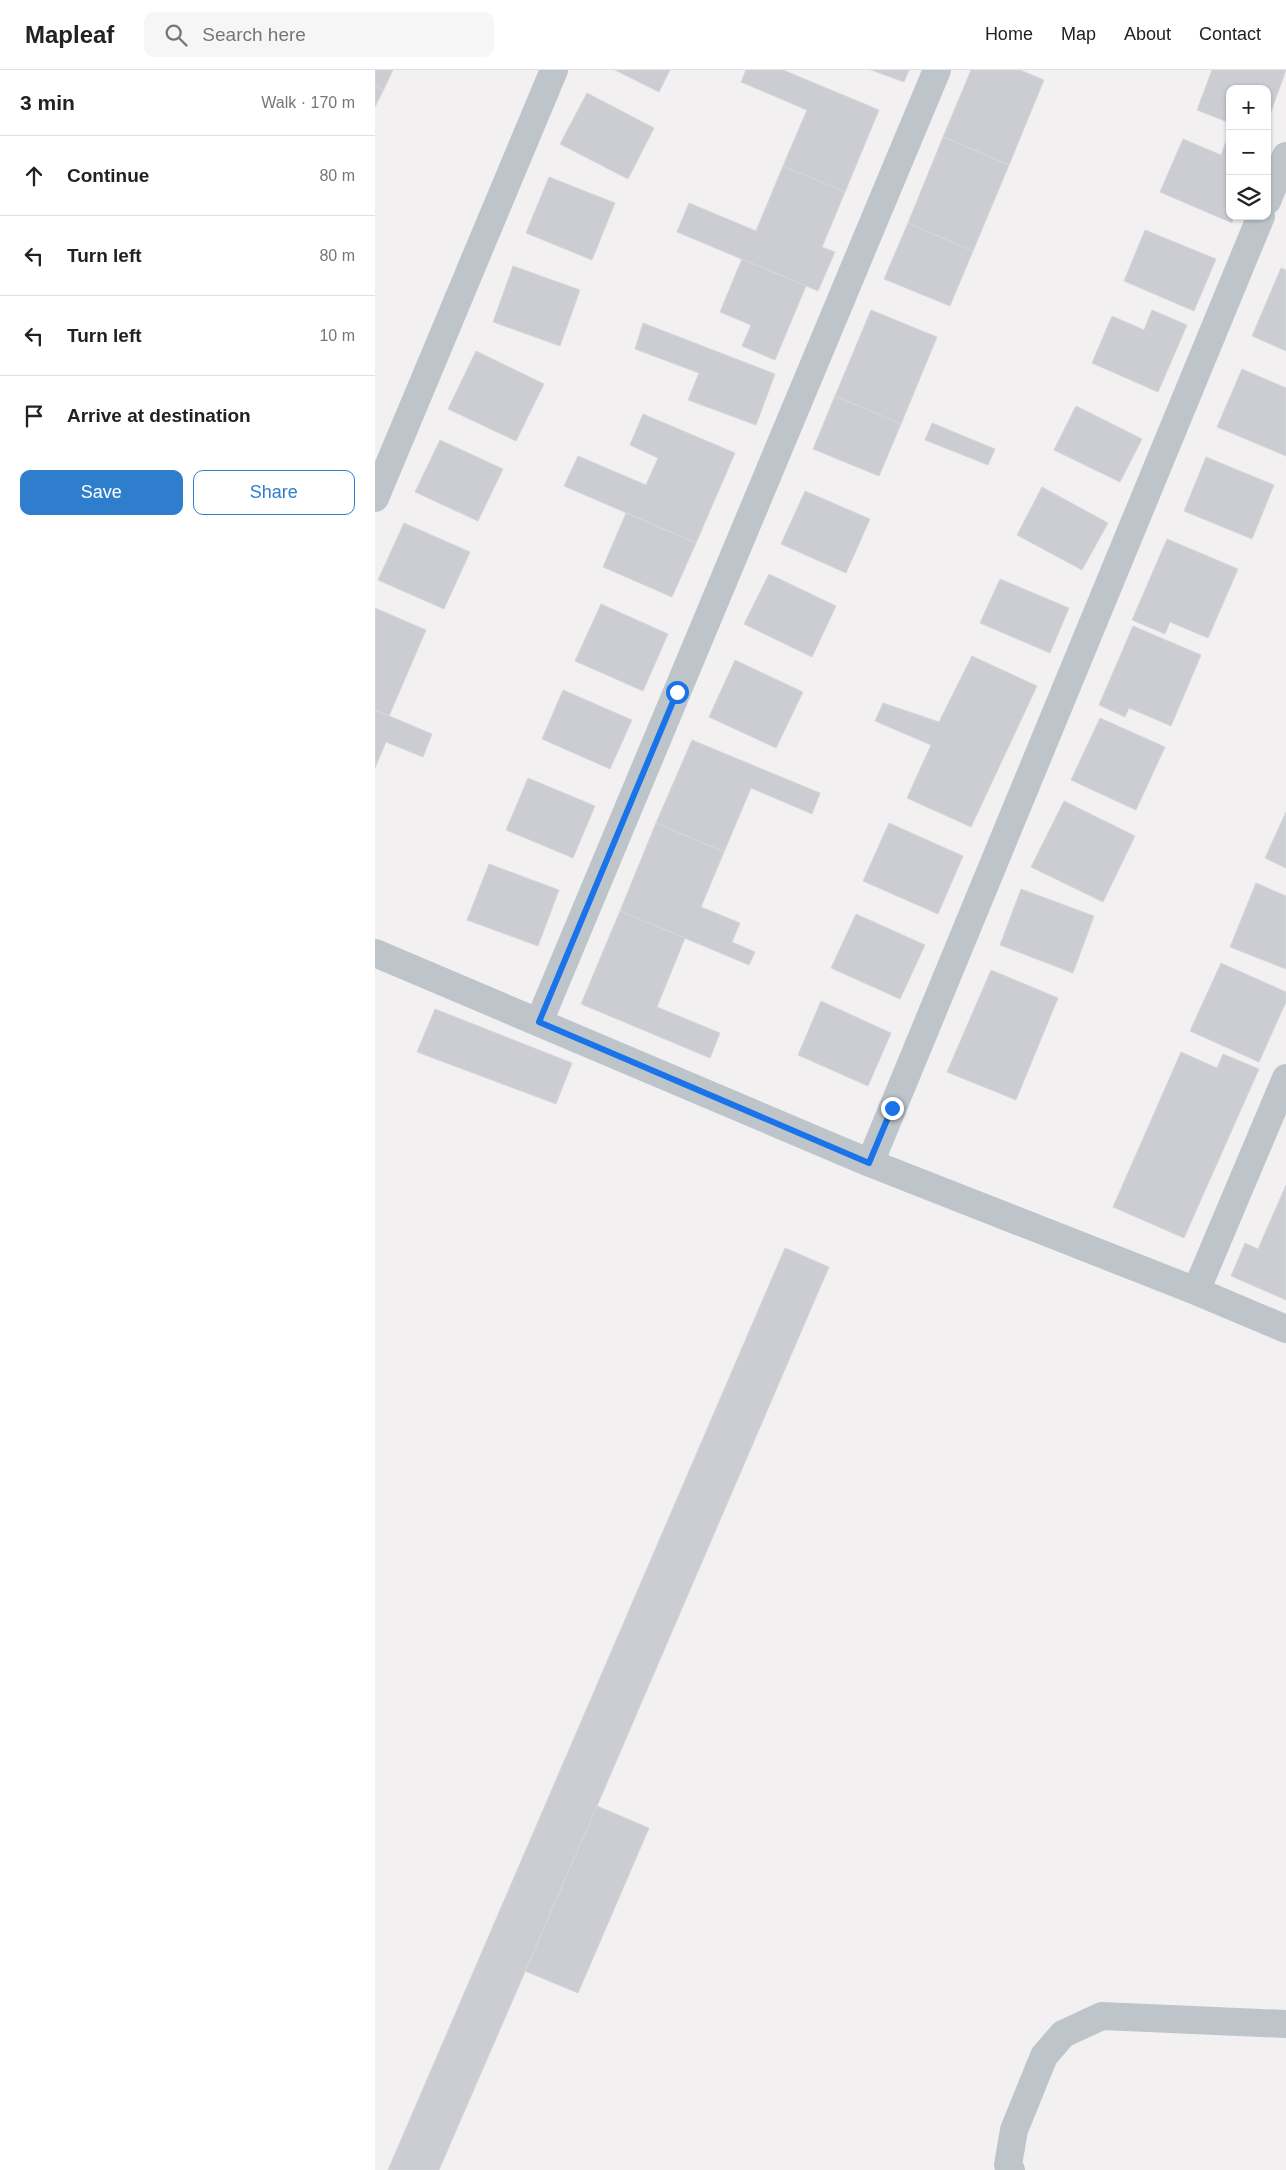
<!DOCTYPE html>
<meta charset="utf-8">
<style>
:root{--surface:#fff;--page:#f6f6f6;--text:#222;--muted:#767676;--line:#e0e0e0;--accent:#2f7ecd}
body{margin:0;font-family:Arial,sans-serif;background:var(--page);color:var(--text)}
.controls{position:absolute;right:15px;top:15px;display:grid;overflow:hidden;border-radius:10px;box-shadow:0 1px 4px #0004}
.controls button{width:45px;height:45px;display:grid;place-items:center;padding:0;border:0;border-bottom:1px solid var(--line);background:var(--surface);color:var(--text);font:25px sans-serif}
.stop{position:absolute;width:15px;height:15px;margin:-11px;border:4px solid #1a73e8;border-radius:50%;background:#fff}
.stop.end{background:#1a73e8;border-color:#fff;box-shadow:0 1px 5px #0008}
.list{margin:0;padding:0;list-style:none}
h2{display:flex;justify-content:space-between;align-items:center;height:65px;margin:0;padding:0 20px;font-size:21px}
h2 small{font-size:16px;font-weight:400;color:var(--muted)}
.list li{display:grid;grid-template-columns:32px 1fr auto;gap:15px;align-items:center;box-sizing:border-box;height:80px;padding:0 20px;border-top:1px solid var(--line)}
.list b{display:block;font-size:19px;white-space:nowrap}
.list em{font-size:16px;font-style:normal;color:var(--muted)}
.actions{display:flex;gap:10px;padding:15px 20px}
.actions a{flex:1;padding:11px 0;border:1px solid var(--accent);border-radius:10px;text-align:center;font-size:18px;color:var(--accent)}
.actions .main{background:var(--accent);color:#fff}
.icon{flex:none;width:28px;height:28px;fill:none;stroke:currentColor;stroke-width:2;stroke-linecap:round;stroke-linejoin:round}
.map{position:relative;flex:none;width:911px;height:2100px;overflow:hidden}
header{display:flex;align-items:center;gap:30px;box-sizing:border-box;height:70px;padding:0 25px;background:var(--surface);border-bottom:1px solid var(--line)}
header strong{font-size:24px}
nav{display:flex;gap:28px;margin-inline-start:auto;font-size:18px}
.search{width:350px;height:45px;background:var(--page);display:flex;align-items:center;gap:12px;box-sizing:border-box;padding:0 18px;border-radius:10px;color:var(--muted);font-size:19px}
main{display:flex}
aside{flex:1;background:var(--surface)}
.map>svg:first-child{display:block}
.building{fill:#cbcdd2;stroke:#d5d7db}
.lines{fill:none;stroke-linecap:round;stroke-linejoin:round}
.minor{stroke:#bdc5cb;stroke-width:28}
.route{stroke:#1a73e8;stroke-width:6}
</style>
<header>
<strong>Mapleaf</strong>
<div class="search"><svg class="icon" aria-label="search" viewBox="0 0 24 24"><circle cx="10" cy="10" r="6"/><path d="M15 15l6 6"/></svg>Search here</div>
<nav><a>Home</a><a>Map</a><a>About</a><a>Contact</a></nav>
</header>
<main>
<aside>
<h2>3 min<small>Walk · 170 m</small></h2>
<ul class="list">
<li><svg class="icon" aria-label="ahead" viewBox="0 0 24 24"><path d="M12 20V5M6 11l6-6 6 6"/></svg><div><b>Continue</b></div><em>80 m</em></li>
<li><svg class="icon" aria-label="left" viewBox="0 0 24 24"><path d="M17 20v-9H6M10 6l-5 5 5 5"/></svg><div><b>Turn left</b></div><em>80 m</em></li>
<li><svg class="icon" aria-label="left" viewBox="0 0 24 24"><path d="M17 20v-9H6M10 6l-5 5 5 5"/></svg><div><b>Turn left</b></div><em>10 m</em></li>
<li><svg class="icon" aria-label="arrive" viewBox="0 0 24 24"><path d="M6 21V4h12l-3 4 3 4H6"/></svg><div><b>Arrive at destination</b></div></li>
</ul>
<div class="actions"><a class="main">Save</a><a>Share</a></div>
</aside>
<div class="map">
<svg width="911" height="2100" viewBox="0 0 911 2100">
<rect width="100%" height="100%" fill="#f2f0f0"/>
<!-- building -->
<path class="building" d="M0,0h18l-10,21 -8,-5z
M240,0h55l-11,22z
M371,0h37l96,40 -34,82 -62,-26 24,-56 -66,-28z
M496,0h38l-5,12z
M596,0h49l24,10 -35,85 -66,-28z
M837,0h74l-19,53v-34h-37v34l-33,-13z
M0,16l8,5 -8,16z
M212,23l67,35 -26,51 -68,-35z
M568,67l66,28 -36,86 -65,-28z
M808,69l38,16 6,-16 3,1v76h5l-3,7 -72,-31z
M408,96l62,26 -23,55 13,5 -17,39 -141,-59 12,-29 67,28z
M174,107l66,26 -23,57 -66,-27z
M533,153l65,28 -23,55 -66,-27z
M770,160l71,29 -22,52 -70,-30z
M367,189l64,27 -31,74 -33,-14 9,-21 -31,-13z
M138,196l67,24 -20,56 -67,-24z
M906,198l5,2v81l-34,-15z
M496,240l66,27 -36,87 -66,-28z
M777,240l35,15 -29,67 -66,-29 20,-47 32,14z
M268,253l132,51 -19,51 -68,-25 11,-27 -64,-24z
M101,281l68,33 -28,57 -68,-32z
M867,299l44,19v68l-69,-29z
M460,326l66,28 -22,52 -66,-27z
M701,336l66,33 -22,43 -66,-32z
M268,344l92,39 -39,90 -132,-57 14,-30 68,29 12,-27 -28,-13z
M557,353l63,26 -7,16 -63,-25z
M65,370l63,29 -25,52 -63,-29z
M831,387l68,28 -22,54 -68,-28z
M667,417l66,36 -26,47 -65,-35z
M430,421l65,28 -24,54 -65,-29z
M251,443l70,30 -24,54 -69,-30z
M29,453l66,29 -26,57 -66,-29z
M792,469l71,30 -30,69 -38,-16 -5,12 -33,-14z
M394,504l67,32 -24,51 -68,-33z
M625,509l69,29 -19,45 -70,-30z
M226,534l67,30 -25,57 -68,-30z
M0,538l51,22 -37,86 -14,-6z
M758,556l68,29 -30,71 -42,-18 -4,9 -26,-12z
M597,586l65,30 -66,141 -64,-29 24,-53 -56,-24 8,-18 56,19z
M360,590l68,32 -27,56 -67,-31z
M188,620l69,30 -22,49 -68,-30z
M0,640l57,24 -9,23 -37,-15 -11,26z
M725,648l65,29 -29,63 -65,-30z
M317,670l128,53 -8,21 -61,-26 -27,64 -68,-29z
M153,708l67,28 -22,52 -67,-28z
M689,731l71,35 -32,66 -72,-35z
M911,742v56l-21,-10z
M281,753l68,29 -23,55 39,16 -8,19 23,10 -6,13 -129,-54z
M514,753l74,33 -25,58 -75,-33z
M114,794l70,26 -21,56 -71,-26z
M881,813l30,13v73l-56,-22z
M646,819l73,27 -21,57 -73,-28z
M245,841l65,27 -28,69 63,26 -10,25 -129,-54z
M481,844l69,31 -25,54 -69,-31z
M846,893l65,29v10l-27,60 -69,-31z
M616,900l67,28 -42,102 -69,-28z
M446,931l70,32 -23,53 -70,-31z
M60,939l137,54 -16,41 -139,-52z
M806,982l36,16 6,-14 36,15 -75,169 -71,-31z
M911,1115v115l-55,-24 14,-33 13,6z
M410,1178l44,19 -232,539 -158,364h-51z
M222,1736l52,22 -71,165 -53,-22z"/>
<g class="lines">
<!-- minor -->
<path class="minor" d="M892,131l19,-45
M0,428l179,-428
M0,883l495,210 326,128 90,38
M164,952l398,-952
M495,1093l391,-947
M821,1221l90,-213
M636,2100l-3,-5 6,-35 30,-74 19,-22 39,-18 184,8"/>
</g>
<g class="lines">
<!-- route -->
<path class="route" d="M302,622l-138,330 330,141 23,-55"/>
</g>
</svg>
<div class="controls">
<button>+</button>
<button>−</button>
<button><svg class="icon" aria-label="layers" viewBox="0 0 24 24"><path d="M12 4l9 5-9 5-9-5zM3 14l9 5 9-5"/></svg></button>
</div>
<div class="stop" style="left:302px;top:622px"></div>
<div class="stop end" style="left:517px;top:1038px"></div>
</div>
</main>
